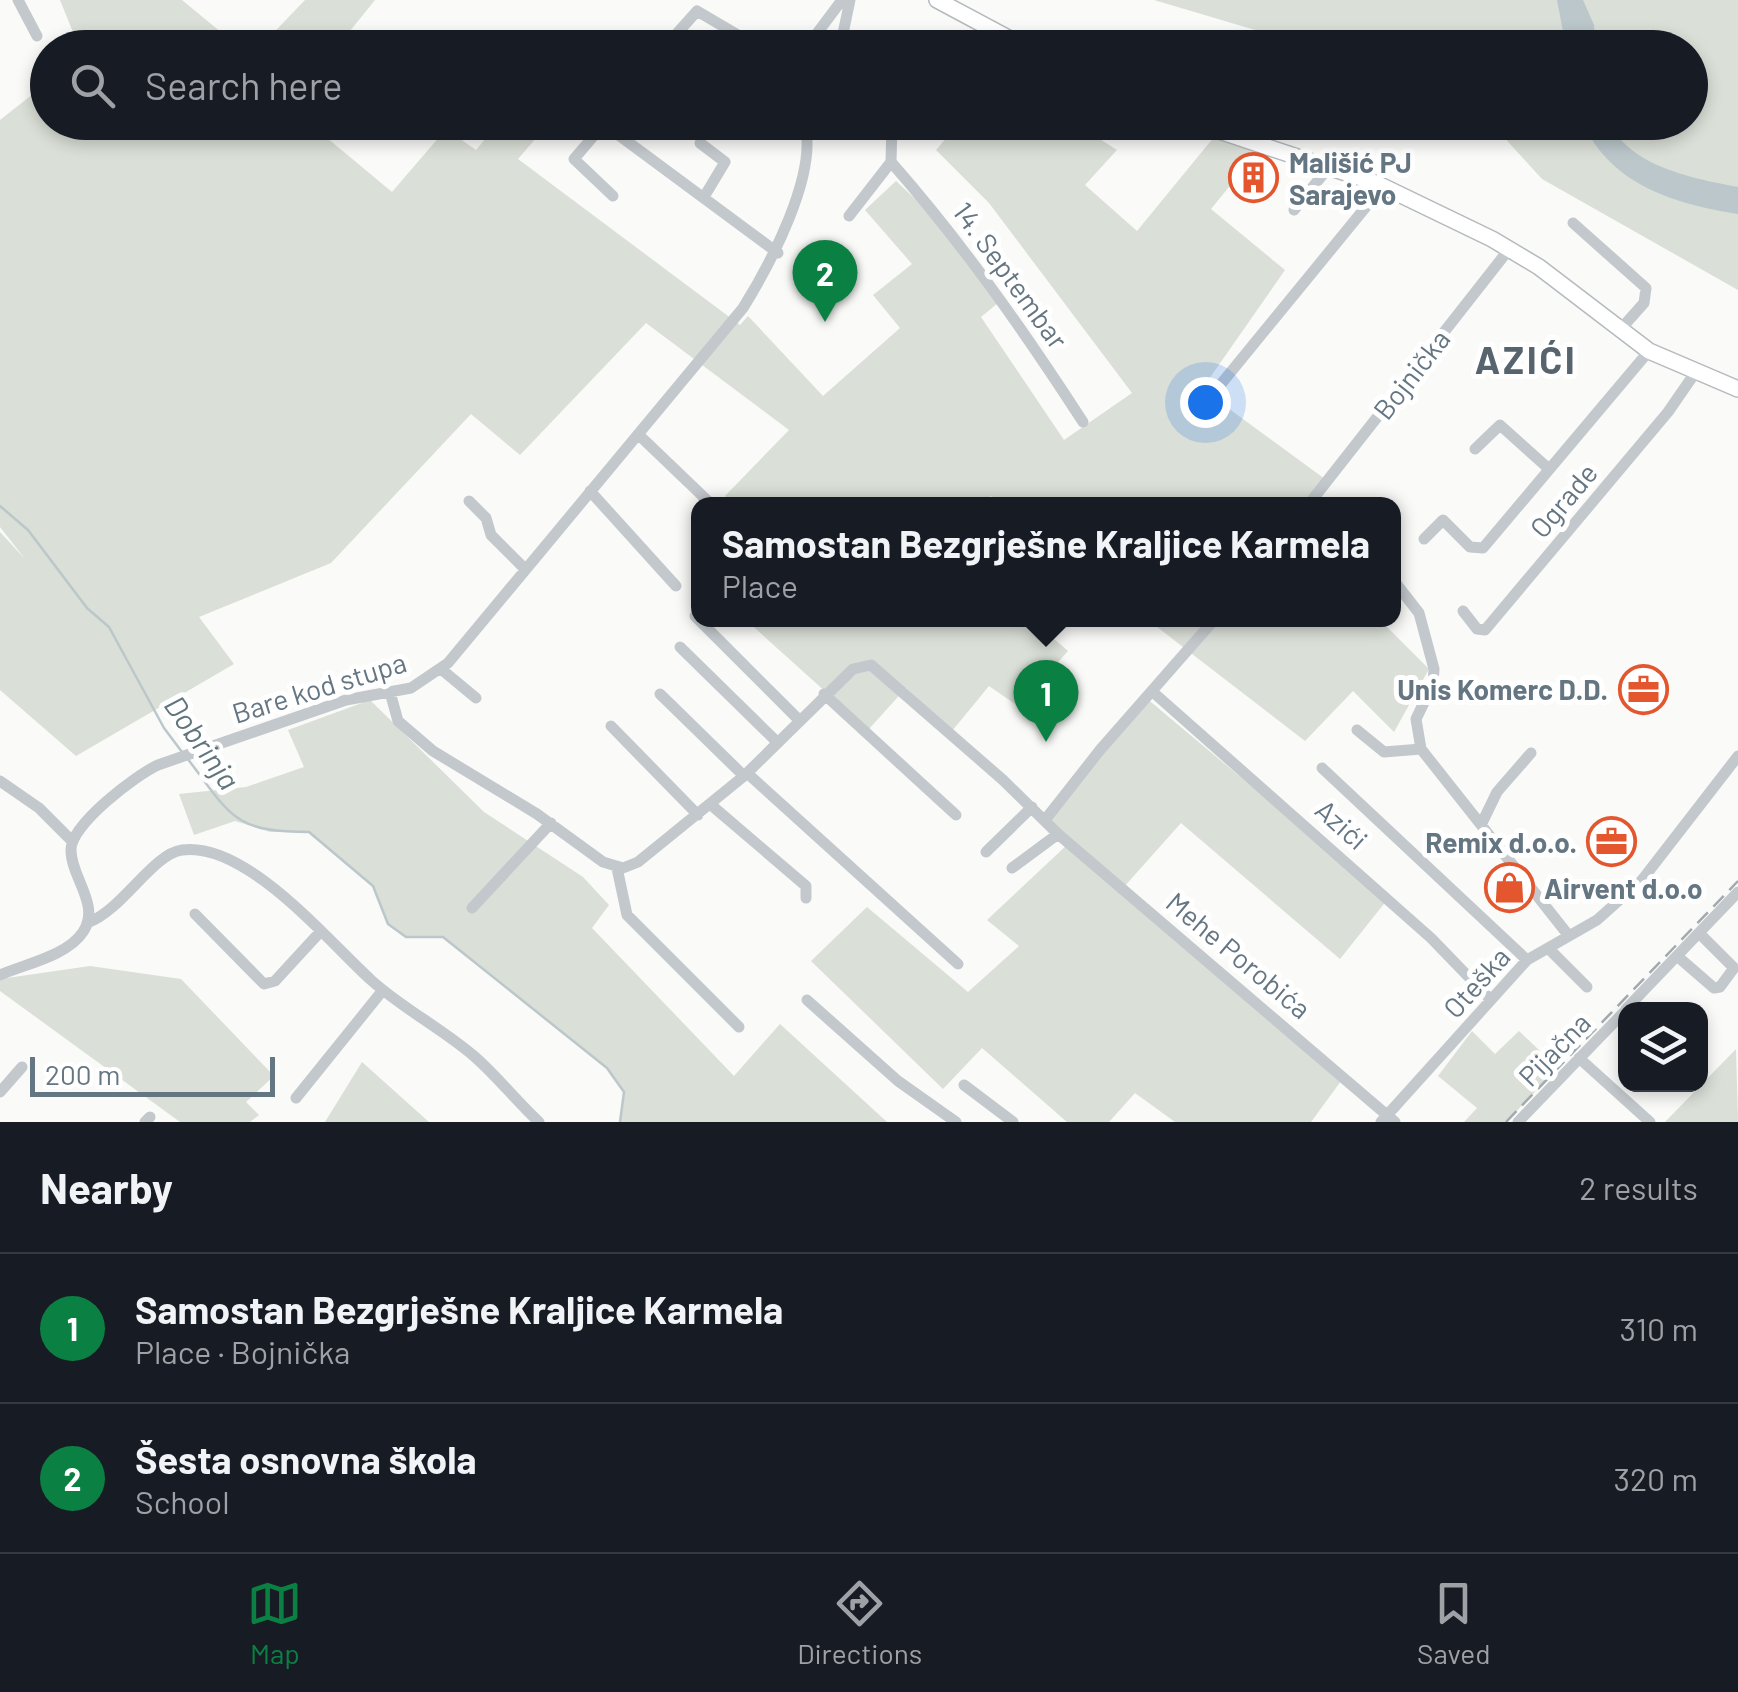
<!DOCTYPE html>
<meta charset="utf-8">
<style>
:root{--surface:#171b24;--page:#242831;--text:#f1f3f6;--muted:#9ea1a6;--line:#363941;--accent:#0b8043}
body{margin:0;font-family:Barlow,sans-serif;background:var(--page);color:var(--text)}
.controls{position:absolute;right:30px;bottom:30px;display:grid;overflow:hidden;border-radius:20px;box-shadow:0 5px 15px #0003}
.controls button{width:90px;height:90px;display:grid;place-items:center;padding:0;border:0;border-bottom:2px solid var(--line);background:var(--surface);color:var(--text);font:50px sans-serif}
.scale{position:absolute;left:30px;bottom:25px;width:245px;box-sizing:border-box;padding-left:10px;border:5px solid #657683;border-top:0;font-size:28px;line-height:35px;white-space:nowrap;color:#657683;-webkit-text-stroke:8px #fff;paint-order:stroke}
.you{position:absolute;left:1205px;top:402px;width:35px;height:35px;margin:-25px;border:8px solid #fff;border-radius:50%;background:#1a73e8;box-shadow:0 0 0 15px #1a73e833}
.badge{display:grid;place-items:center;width:65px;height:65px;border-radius:50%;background:var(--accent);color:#fff;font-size:32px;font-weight:700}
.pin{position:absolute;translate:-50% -82px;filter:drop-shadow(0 2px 5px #0008)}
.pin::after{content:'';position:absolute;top:52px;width:35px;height:30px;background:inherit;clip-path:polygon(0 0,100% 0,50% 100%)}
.popup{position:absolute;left:691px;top:497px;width:710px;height:130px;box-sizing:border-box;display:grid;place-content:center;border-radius:20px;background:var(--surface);filter:drop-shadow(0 2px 8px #0005);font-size:32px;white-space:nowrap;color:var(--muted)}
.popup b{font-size:38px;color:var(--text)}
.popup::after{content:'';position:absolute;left:50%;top:100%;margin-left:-20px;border:20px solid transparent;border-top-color:var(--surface)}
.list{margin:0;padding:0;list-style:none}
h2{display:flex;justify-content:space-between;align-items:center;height:130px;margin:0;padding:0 40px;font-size:42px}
h2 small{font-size:32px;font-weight:400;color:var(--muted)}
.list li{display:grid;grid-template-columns:65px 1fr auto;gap:30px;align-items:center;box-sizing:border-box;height:150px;padding:0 40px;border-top:2px solid var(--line)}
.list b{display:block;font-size:38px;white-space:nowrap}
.list p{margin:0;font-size:32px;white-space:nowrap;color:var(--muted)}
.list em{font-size:32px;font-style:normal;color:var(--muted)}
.icon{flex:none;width:55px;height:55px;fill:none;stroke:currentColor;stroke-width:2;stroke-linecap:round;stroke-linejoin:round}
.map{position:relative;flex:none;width:1738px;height:1122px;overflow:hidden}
.search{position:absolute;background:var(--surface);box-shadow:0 5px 15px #0003;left:30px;right:30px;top:30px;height:110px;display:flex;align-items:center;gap:25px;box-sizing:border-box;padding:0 35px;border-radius:55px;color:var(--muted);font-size:38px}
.sheet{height:430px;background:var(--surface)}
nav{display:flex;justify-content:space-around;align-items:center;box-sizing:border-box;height:140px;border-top:2px solid var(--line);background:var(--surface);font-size:28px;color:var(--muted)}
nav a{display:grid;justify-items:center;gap:5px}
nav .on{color:var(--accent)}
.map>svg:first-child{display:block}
.green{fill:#dadfd7}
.water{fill:#bbc7cb}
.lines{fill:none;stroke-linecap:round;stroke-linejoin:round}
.stream{stroke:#bbc7cb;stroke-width:2.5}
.major-casing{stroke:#b5babe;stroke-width:18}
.minor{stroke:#c3c8cc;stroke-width:11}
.major{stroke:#fff;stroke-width:15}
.rail{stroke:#a2aab0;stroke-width:2.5;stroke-dasharray:15 8;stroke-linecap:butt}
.labels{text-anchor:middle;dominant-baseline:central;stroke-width:10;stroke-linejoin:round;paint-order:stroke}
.poi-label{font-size:28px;font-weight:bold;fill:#657683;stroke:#fff;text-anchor:start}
.street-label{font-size:28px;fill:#657683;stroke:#fff}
.water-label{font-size:30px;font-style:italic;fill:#60757c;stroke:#fff}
.district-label{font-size:38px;font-weight:bold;letter-spacing:2.5px;fill:#57646e;stroke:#fff}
</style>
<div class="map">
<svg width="1738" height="1122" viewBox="0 0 1738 1122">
<rect width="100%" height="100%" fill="#fafaf8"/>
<!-- green -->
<path class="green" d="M60,0h122l57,47h-160z
M305,0h70l-38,47h-77z
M1154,0h584v290l-196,-111 -51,-56 199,-1v-74l-377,-1z
M47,83l1,39 261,1 83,69 54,-63 30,21 22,-27h51l-31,36 222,166 8,-9 75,80 77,-68 -27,-33 39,-31 -47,-54 31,-29 45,42 57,80 -17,14 83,123 68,-47 -143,-190 -53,-53 23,-27h116l42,27 -32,35 52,46 77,-94 46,12 -49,60 74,61 -83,119 127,93 -20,22h-308l-10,-8 -10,8h-247l-9,-8 64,-66 -143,-107 -126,132 -49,-41 -140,149 -132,54 35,47 -158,92 -76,-66v-158l25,27 -25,-32v-407z
M746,620h286l36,31 -50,55 -29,-20 -37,45 -46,-43 -38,42z
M1148,620h232l49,49 -35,63 -41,-41 -48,50z
M1145,697l242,203 -47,59 -159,-136 -58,65 218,193 -30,41h-136l-40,-29 -26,29h-42l-85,-74 -39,41 -132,-128 56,-54 101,85 51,-46 -32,-26 81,-76 -25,-25z
M370,700l114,112 99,65 26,28 -17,23 142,148 46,-52 107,98h-267l4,-30 -17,-24 -163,-131h-38l-18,-13 -15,-38 -63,-54h-40l-35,-11 -41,14 -15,-41 67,-7 58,-20 -16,-37z
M90,966l91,13 93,97 -28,26 13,13 -9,7h-70l-180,-131v-12z
M1472,1031l23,23 24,-23 39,37 -52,54h-42l13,-14 -39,-32z
M1736,1049l2,73h-73z
M362,1062l67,60h-104z"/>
<!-- water -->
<path class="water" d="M1557,0h26l11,25 2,22h-30z
M1583,123h27c20,44 86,56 128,64v27c-63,-10 -127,-29 -155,-91z"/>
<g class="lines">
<!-- stream -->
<path class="stream" d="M0,506l28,24 59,78 22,19 55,101 18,24
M187,758c44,57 45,74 122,74l64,54 15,38 18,13h37l164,131 17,24 -4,30"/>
<defs>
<path id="major" d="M937,0l90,48
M1192,122l184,61 116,56 47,28 110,84 89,38"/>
</defs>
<!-- major casing -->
<use href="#major" class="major-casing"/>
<!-- minor -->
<path class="minor" d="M18,0l19,36
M664,48l33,-37 63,37
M806,48l36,-48
M840,48l10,-48
M601,122l177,131
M892,122l-1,40c72,82 133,169 192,260
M603,125l-29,34 39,37
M700,143l25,19 -21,35
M1294,210l35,-43
M849,216l42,-54
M1573,223l73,65 -2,15 -25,28
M1221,384l162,-198
M640,436l71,68
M1475,449l25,-24 49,44
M590,491l86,95
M469,501l17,17 5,17 33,33
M1309,504l201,-256
M1424,539l19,-19 27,27 13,1 166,-197
M1394,581l25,32 15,56 -1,15 -17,35 5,30 148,187
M1463,611l14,18 8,1 183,-218 27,-39
M695,616l105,105
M680,647l98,96
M441,669l35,29
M390,692l8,29 35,30 104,63 66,48 20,6 15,-6 106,-86 109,-107 18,-4 132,115 55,54 337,288
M1154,693l277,245 59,61
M660,694l84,82
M824,694l132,121
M611,726l87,89
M1357,730l27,22 37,-3
M1322,768l205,192
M747,773l211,191
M0,781l39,27 33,33
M710,804l96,82v12
M1045,820l55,-70 114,-130
M1481,825l16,-33 34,-39
M986,852l46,-45
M617,868l10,47 112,112
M1012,868l46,-34
M472,908l79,-85
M195,914l69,70 11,-3 46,-50
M87,923c35,-12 65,-69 95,-73 64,-9 146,91 189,130 32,29 72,49 104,77 23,20 42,45 64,65
M1548,948l39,39
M1677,956l37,32 6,-1 14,-19 -35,-35
M0,975c25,-11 67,-19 83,-43 18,-27 -12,-54 -12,-82 -1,-25 65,-75 87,-85l188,-65 65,-12 37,-25 295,-355c26,-42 77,-136 61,-186
M807,1000l91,81 58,41
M1626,1009l112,-117
M1579,1058l71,64
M964,1085l49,37
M0,1092l22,-25
M296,1098l87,-108
M145,1122l5,-5
M1381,1122l146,-162 70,-40 45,-40 96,-124
M1518,1122l108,-112"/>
<!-- major -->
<use href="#major" class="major"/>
<!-- rail -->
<path class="rail" d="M1506,1122l232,-241"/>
</g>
<!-- icons -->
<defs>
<symbol id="building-ring" viewBox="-11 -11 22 22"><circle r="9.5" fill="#fff" stroke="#e4572e" stroke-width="1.5"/><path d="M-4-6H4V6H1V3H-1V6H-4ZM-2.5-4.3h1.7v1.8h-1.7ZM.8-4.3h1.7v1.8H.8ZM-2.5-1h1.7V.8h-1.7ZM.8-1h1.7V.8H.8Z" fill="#e4572e"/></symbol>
<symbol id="office-ring" viewBox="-11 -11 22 22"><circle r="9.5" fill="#fff" stroke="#e4572e" stroke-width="1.5"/><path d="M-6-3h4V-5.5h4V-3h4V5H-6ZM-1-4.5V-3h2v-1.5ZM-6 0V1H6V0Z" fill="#e4572e"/></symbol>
<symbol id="shop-ring" viewBox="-11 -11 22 22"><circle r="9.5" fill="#fff" stroke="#e4572e" stroke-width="1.5"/><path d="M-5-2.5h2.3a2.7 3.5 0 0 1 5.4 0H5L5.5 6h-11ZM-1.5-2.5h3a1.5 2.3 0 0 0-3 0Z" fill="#e4572e"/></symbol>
</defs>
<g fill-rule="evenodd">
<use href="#building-ring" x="1226" y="150" width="55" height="55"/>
<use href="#office-ring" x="1616" y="662" width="55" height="55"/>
<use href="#office-ring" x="1584" y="814" width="55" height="55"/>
<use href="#shop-ring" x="1482" y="860" width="55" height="55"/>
</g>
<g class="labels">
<!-- poi labels -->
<g class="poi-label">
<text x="1289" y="162">Mališić PJ<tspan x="1289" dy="32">Sarajevo</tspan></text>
<text x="1608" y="689" text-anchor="end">Unis Komerc D.D.</text>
<text x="1577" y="842" text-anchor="end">Remix d.o.o.</text>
<text x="1544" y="888">Airvent d.o.o</text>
</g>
<!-- street labels -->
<g class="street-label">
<text transform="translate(1011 275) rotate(54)">14. Septembar</text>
<text transform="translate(1411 374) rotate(-52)">Bojnička</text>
<text transform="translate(1563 500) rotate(-50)">Ograde</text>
<text transform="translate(319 687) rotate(-17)">Bare kod stupa</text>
<text transform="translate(1342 824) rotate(42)">Azići</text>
<text transform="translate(1239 955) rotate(40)">Mehe Porobića</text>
<text transform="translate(1476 982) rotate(-48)">Oteška</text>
<text transform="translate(1554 1049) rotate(-46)">Pijačna</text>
</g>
<!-- water labels -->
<g class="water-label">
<text transform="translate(203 742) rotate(55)">Dobrinja</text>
</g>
<!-- district labels -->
<g class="district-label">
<text x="1526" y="359">AZIĆI</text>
</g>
</g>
</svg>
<div class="controls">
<button><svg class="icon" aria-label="layers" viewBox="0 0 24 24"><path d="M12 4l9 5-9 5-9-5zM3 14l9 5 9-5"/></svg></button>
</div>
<div class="scale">200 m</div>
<div class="you"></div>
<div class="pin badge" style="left:1046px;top:742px">1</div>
<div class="popup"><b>Samostan Bezgrješne Kraljice Karmela</b>Place</div>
<div class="pin badge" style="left:825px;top:322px">2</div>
<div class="search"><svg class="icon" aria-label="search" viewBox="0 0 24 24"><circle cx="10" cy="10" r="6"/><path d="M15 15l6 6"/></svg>Search here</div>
</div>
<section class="sheet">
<h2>Nearby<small>2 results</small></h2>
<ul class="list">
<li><span class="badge">1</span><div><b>Samostan Bezgrješne Kraljice Karmela</b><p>Place · Bojnička</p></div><em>310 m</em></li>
<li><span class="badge">2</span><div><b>Šesta osnovna škola</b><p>School</p></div><em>320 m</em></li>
</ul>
</section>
<nav>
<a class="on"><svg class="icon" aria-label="map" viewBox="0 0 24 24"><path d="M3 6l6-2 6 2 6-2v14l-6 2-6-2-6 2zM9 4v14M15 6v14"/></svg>Map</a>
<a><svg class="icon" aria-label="directions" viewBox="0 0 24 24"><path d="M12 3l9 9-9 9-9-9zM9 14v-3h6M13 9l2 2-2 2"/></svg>Directions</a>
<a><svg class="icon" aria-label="saved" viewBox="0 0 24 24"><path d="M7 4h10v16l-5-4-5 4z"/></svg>Saved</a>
</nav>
